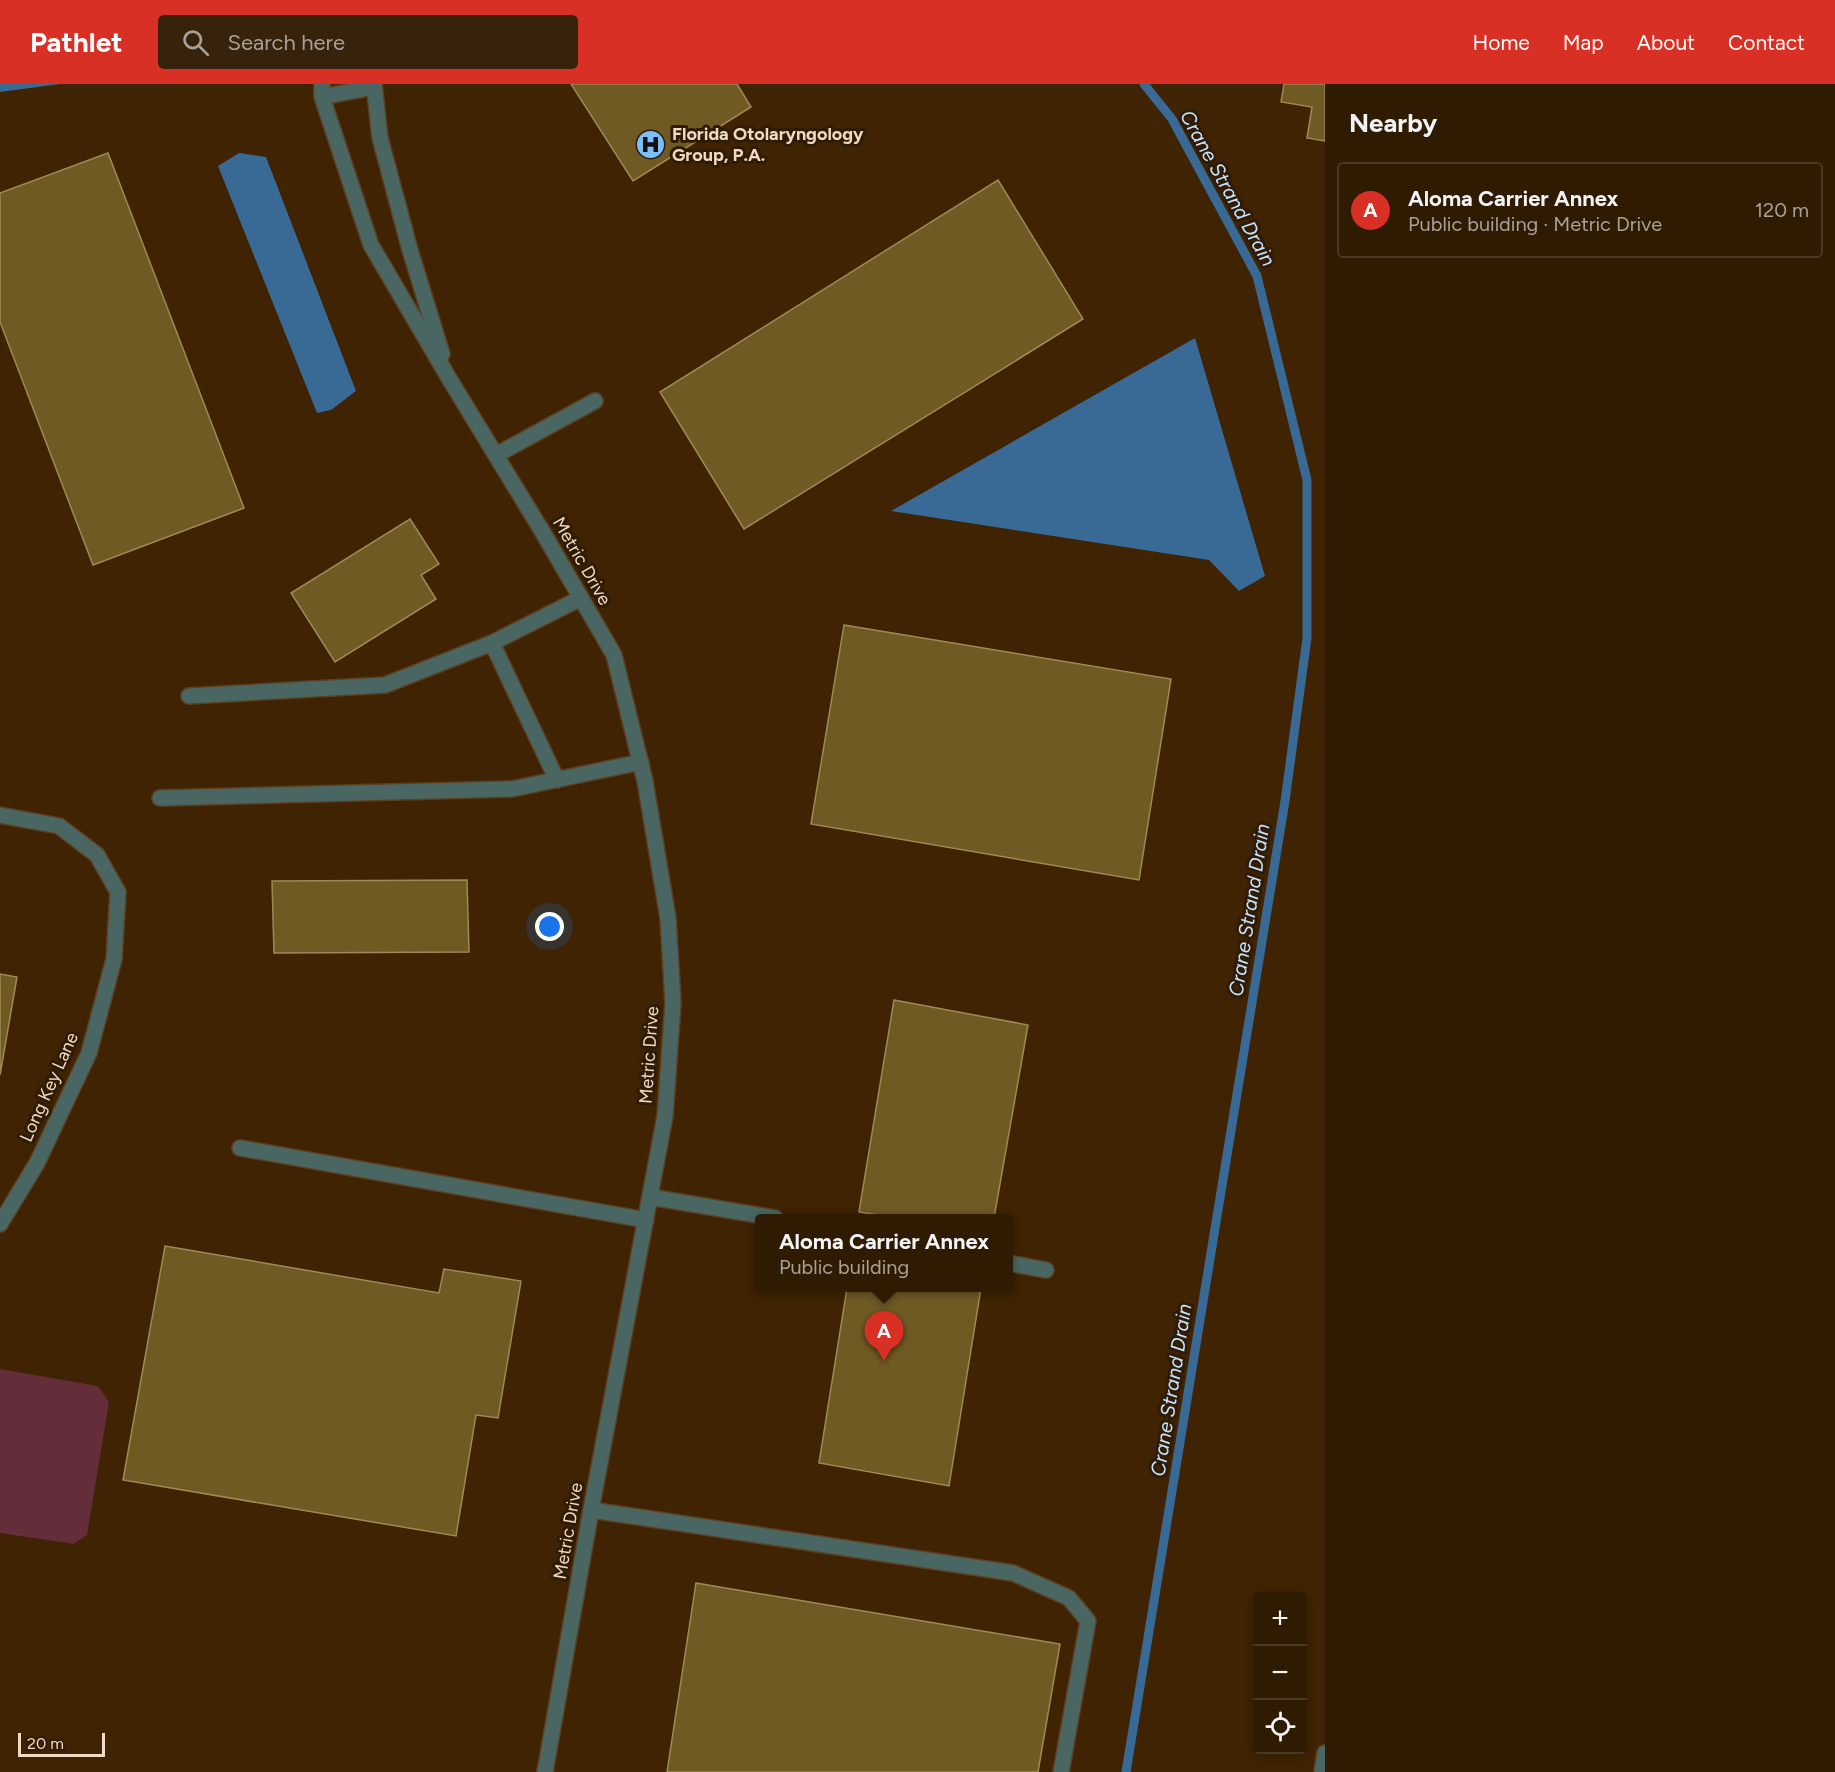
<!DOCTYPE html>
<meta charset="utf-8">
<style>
:root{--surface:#2f1a02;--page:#37230c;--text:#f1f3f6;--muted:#a7a199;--line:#4a3824;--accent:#d93025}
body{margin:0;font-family:Figtree,sans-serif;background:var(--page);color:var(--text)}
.controls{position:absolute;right:18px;bottom:18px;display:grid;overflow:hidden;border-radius:6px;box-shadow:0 3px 9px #0003}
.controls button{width:54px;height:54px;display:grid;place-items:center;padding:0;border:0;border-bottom:2px solid var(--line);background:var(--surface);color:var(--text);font:30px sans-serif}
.scale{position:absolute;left:18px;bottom:15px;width:87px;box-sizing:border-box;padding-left:6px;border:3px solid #f1dac5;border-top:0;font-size:16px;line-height:21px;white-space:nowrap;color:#f1dac5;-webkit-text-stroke:4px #301c06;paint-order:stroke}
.you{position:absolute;left:550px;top:843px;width:21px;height:21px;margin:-15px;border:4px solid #fff;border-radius:50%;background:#1a73e8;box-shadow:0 0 0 9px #1a73e833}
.badge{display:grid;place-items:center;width:39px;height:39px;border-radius:50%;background:var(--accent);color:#fff;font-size:20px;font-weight:700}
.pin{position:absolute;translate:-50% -50px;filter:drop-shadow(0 2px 3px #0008)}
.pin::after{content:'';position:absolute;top:32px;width:21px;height:18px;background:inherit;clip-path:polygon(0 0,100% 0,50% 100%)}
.popup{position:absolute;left:755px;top:1130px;width:258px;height:78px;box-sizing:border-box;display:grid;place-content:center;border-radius:6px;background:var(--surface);filter:drop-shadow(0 2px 4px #0005);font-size:20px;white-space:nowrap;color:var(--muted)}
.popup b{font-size:22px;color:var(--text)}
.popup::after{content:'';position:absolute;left:50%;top:100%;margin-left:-12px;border:12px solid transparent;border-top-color:var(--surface)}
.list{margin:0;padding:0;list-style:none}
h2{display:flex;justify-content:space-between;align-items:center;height:78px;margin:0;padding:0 24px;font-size:26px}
h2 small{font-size:20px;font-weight:400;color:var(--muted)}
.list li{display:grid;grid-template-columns:39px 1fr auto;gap:18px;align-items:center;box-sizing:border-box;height:96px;margin:0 12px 12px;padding:0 12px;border:2px solid var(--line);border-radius:6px}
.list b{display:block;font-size:22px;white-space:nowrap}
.list p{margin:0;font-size:20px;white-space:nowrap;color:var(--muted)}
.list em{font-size:20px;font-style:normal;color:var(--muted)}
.icon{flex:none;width:33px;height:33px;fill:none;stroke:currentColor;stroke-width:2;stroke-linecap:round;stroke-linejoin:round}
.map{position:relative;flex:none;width:1325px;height:1688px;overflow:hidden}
header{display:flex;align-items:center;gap:36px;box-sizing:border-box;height:84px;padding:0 30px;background:var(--accent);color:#fff}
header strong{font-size:28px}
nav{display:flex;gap:33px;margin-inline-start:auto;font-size:21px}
.search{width:420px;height:54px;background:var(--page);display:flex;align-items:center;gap:15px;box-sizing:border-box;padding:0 21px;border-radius:6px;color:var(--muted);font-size:22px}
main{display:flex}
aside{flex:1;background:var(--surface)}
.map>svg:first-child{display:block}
.green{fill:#632d3a}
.water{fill:#386a95}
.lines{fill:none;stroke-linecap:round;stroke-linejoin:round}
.stream{stroke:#386a95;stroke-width:9}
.building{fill:#705a24;stroke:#a18954;stroke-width:1.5}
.service-casing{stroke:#5b4021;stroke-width:18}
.minor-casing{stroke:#5b4021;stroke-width:18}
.service{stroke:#496663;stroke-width:15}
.minor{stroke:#496663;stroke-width:15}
.labels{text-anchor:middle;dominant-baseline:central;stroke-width:6;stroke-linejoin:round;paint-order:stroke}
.poi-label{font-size:18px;font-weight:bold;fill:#f1dac5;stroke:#301c06;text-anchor:start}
.street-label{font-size:18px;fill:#f1dac5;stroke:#301c06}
.water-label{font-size:20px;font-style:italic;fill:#c7e3fd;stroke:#301c06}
</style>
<header>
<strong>Pathlet</strong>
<div class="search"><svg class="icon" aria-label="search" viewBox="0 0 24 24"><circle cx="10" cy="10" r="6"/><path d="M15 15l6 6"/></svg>Search here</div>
<nav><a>Home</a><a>Map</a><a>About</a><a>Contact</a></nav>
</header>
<main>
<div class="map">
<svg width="1325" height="1688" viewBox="0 0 1325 1688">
<rect width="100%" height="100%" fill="#3f2302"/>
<!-- green -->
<path class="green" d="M0,1285l98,17 11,16 -22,133 -13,9 -74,-11z"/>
<!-- water -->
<path class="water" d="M0,0h60l-60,8z
M239,69l27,4 90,234 -25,19 -14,3 -99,-247z
M1195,254l70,238 -26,15 -30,-31 -318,-49z"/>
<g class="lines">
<!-- stream -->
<path class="stream" d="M1126,1688l159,-971 22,-163v-158l-50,-204 -85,-157 -28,-35"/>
</g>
<!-- building -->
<path class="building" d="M571,0h166l14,23 -118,74z
M1284,0h41v57l-18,-3 5,-31 -31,-5z
M108,69l136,355 -151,57 -93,-243v-129z
M998,96l85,139 -339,210 -84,-137z
M410,435l29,45 -18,11 15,24 -101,63 -44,-69z
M844,541l327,54 -32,201 -328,-56z
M467,796l2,72 -195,1 -2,-72z
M0,890l17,3 -17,98z
M894,916l134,25 -34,193h-97l-38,-6z
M165,1162l274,47 5,-24 77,12 -23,137 -22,-3 -20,121 -333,-56z
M847,1204h134l-32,198 -130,-23z
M696,1499l364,61 -22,128h-371z"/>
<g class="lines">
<defs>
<path id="service" d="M496,371l99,-54
M492,559l89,-45
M189,612l196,-11 107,-42 65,137
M160,714l352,-9 129,-27
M0,731l59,11 38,29 21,37 -4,67 -25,94 -52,110 -37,61
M240,1064l406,72
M650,1113l125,21
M1008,1179l38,7
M591,1426l422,63 56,25 19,23 -27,151
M1322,1688l3,-19"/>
<path id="minor" d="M322,0v13l49,148 79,135 92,151 72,124 31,126 23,137 5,85 -8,113 -74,394 -46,262
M374,0l6,54 30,112 32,104
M322,13l52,-10"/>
</defs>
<!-- service casing -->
<use href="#service" class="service-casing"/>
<!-- minor casing -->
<use href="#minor" class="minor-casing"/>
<!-- service -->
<use href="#service" class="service"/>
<!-- minor -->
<use href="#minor" class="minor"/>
</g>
<!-- icons -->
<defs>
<symbol id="hospital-disc" viewBox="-11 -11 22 22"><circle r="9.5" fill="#7cbef9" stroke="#301c06"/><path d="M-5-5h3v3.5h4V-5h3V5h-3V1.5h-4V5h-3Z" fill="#111"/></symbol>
</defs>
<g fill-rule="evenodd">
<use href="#hospital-disc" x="634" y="44" width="33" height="33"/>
</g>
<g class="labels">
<!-- poi labels -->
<g class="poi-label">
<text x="672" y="50">Florida Otolaryngology<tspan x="672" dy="21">Group, P.A.</tspan></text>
</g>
<!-- street labels -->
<g class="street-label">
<text transform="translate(582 477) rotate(60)">Metric Drive</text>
<text transform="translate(649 971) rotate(-86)">Metric Drive</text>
<text transform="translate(49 1003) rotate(-66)">Long Key Lane</text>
<text transform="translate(568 1447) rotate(-80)">Metric Drive</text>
</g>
<!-- water labels -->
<g class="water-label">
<text transform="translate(1228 104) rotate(61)">Crane Strand Drain</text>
<text transform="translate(1249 826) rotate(-81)">Crane Strand Drain</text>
<text transform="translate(1171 1306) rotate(-81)">Crane Strand Drain</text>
</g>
</g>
</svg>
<div class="controls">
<button>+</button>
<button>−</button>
<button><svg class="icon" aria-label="locate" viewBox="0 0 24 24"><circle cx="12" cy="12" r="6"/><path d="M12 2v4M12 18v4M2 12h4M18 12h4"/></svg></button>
</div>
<div class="scale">20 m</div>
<div class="you"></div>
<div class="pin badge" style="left:884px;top:1277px">A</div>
<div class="popup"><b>Aloma Carrier Annex</b>Public building</div>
</div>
<aside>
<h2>Nearby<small></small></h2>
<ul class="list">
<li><span class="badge">A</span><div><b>Aloma Carrier Annex</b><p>Public building · Metric Drive</p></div><em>120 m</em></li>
</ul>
</aside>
</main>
